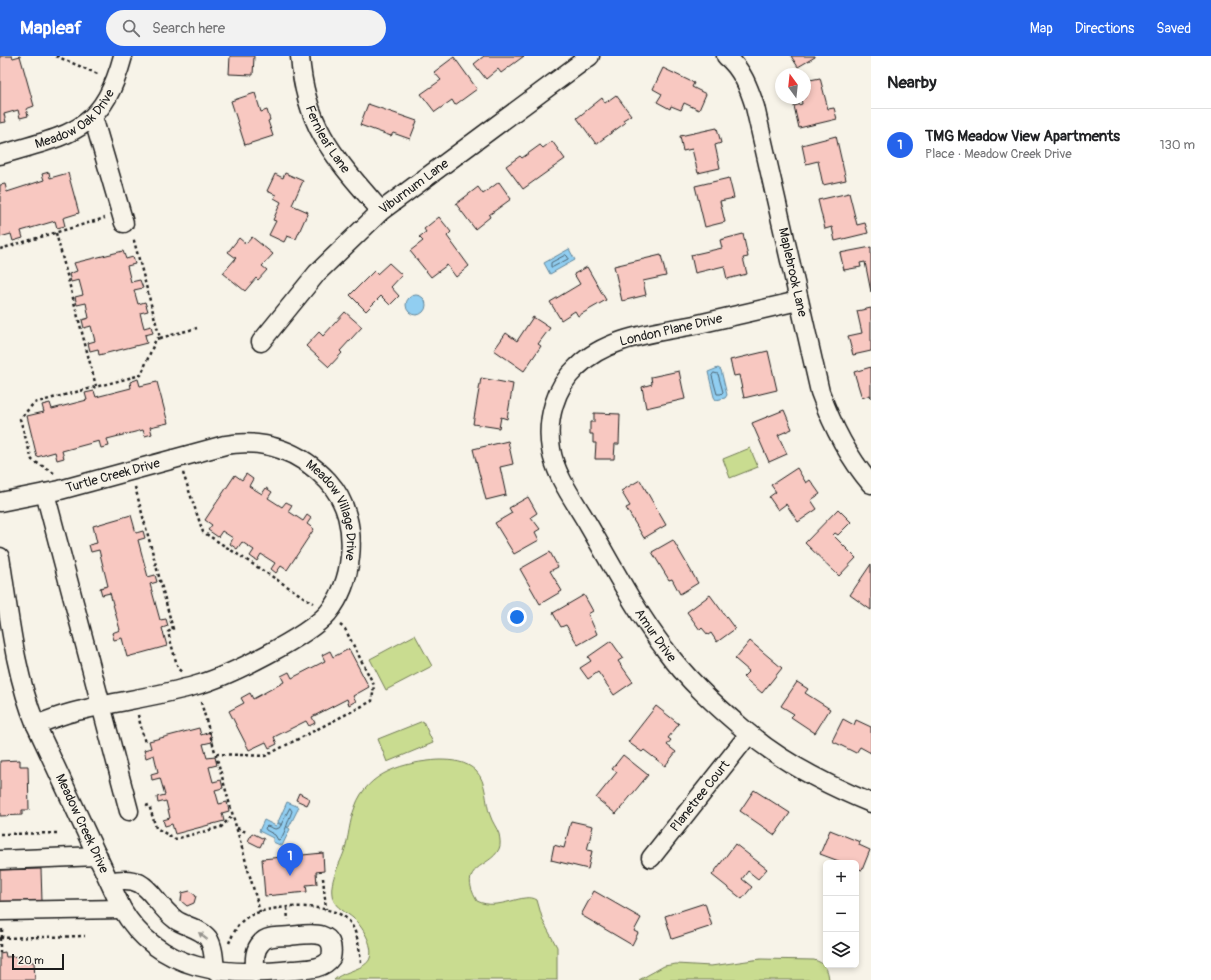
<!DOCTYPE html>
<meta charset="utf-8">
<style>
:root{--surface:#fff;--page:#f2f2f2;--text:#202124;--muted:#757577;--line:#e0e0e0;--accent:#2563eb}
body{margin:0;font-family:Pangolin,sans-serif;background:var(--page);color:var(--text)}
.controls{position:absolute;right:12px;bottom:12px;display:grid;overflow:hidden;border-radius:6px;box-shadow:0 2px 6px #0003}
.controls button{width:36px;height:36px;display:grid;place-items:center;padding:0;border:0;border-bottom:1px solid var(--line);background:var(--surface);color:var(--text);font:20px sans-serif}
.compass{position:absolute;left:775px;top:12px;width:36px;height:36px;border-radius:50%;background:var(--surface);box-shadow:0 2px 6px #0003;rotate:345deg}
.scale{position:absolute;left:12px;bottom:10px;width:52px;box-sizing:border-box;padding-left:4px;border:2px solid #1c1c1c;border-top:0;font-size:11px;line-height:14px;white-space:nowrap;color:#1c1c1c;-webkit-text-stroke:3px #f7f3e8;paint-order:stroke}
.you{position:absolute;left:517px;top:561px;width:14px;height:14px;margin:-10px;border:3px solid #fff;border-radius:50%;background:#1a73e8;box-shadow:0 0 0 6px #1a73e833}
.badge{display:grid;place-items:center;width:26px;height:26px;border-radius:50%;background:var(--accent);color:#fff;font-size:13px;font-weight:700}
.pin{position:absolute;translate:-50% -33px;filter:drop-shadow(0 1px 2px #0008)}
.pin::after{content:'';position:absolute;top:21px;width:14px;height:12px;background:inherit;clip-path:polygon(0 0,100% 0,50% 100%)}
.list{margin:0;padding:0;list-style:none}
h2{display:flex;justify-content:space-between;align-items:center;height:52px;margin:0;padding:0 16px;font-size:17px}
h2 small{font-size:13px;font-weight:400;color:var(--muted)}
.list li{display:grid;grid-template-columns:26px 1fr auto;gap:12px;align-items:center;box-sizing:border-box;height:72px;padding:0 16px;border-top:1px solid var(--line)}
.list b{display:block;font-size:15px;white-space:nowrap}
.list p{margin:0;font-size:13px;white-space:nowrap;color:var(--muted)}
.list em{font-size:13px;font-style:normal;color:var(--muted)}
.icon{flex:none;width:22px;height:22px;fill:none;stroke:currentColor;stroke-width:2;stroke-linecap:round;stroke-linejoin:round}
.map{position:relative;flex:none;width:871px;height:924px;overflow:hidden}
header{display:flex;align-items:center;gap:24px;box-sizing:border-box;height:56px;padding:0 20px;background:var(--accent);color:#fff}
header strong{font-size:19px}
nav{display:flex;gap:22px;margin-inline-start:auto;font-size:14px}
.search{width:280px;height:36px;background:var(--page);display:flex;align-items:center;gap:10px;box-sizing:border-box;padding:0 14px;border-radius:22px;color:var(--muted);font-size:15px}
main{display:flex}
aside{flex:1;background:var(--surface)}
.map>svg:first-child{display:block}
.green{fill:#c9dc90;stroke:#727c56}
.water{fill:#91cef1;stroke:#62879c}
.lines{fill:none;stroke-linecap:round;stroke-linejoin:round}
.shore{stroke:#4b6371;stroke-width:1}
.building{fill:#f8c8c1;stroke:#1c1c1c}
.minor-casing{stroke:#1c1c1c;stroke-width:21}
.path{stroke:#1c1c1c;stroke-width:2.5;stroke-dasharray:3 3;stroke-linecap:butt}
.minor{stroke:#f7f3e8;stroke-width:18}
.oneway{fill:#94928c}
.labels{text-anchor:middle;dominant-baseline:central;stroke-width:3.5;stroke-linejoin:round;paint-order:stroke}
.street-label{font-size:13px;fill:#1c1c1c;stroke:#f7f3e8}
</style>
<header>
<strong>Mapleaf</strong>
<div class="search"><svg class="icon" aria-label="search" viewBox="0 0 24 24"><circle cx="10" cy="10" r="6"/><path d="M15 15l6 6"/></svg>Search here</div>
<nav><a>Map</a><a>Directions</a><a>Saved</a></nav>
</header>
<main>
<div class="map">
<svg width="871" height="924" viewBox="0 0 871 924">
<rect width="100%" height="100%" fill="#f7f3e8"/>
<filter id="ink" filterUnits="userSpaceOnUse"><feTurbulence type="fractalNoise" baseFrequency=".025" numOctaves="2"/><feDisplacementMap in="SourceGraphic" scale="8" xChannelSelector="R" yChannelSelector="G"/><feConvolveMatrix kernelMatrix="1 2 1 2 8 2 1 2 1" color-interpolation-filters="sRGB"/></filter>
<g filter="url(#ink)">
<!-- green -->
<path class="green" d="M750,392l8,19 -28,11 -7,-19z
M415,579l17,31 -46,24 -16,-31z
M423,665l10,22 -46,19 -9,-23z
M439,704c13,0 27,1 37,11 11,11 9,31 14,44 2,7 7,13 9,19 1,5 2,11 0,15 -9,19 -43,16 -22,52 22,11 47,-10 60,-1l6,21 14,26v33h-223c9,-9 33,-11 36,-22 4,-13 -8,-32 -17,-40 -7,-6 -17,-10 -20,-19 -5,-16 6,-33 11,-47 5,-15 5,-30 11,-45 12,-35 50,-45 84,-47z
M761,903l53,1c11,3 14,9 15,20h-190l25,-14 12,-2 35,2z"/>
<!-- water -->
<path class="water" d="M569,193l6,11 -25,14 -6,-11z
M406 249a10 10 0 1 1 20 0a10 10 0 1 1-20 0Z
M718,312l3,2 6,25 -2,3 -9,2 -2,-3 -6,-25z
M287,746l12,5 -10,20h-2l3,2 -8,17 -9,-4v-4l-14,-7 5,-11 12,6 1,-3 5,2 -4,-3z"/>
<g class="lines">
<!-- shore -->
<path class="shore" d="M566,199l2,2v2l-15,8h-2v-4z
M714,317l4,1 5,18 -2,2h-4l-5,-18z
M290,752l2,3c-4,10 -6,19 -11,28l-3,1 -3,-5 -9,-5 -1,-2 2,-2 8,3 4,-1z"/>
</g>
<!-- building -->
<path class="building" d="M0,0h12l1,2 7,-2 14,50 -8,3 2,7 -8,2 -2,-8 -14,4 2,8 -6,1z
M230,0h24l-1,19 -24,-1z
M484,0h40l-23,17 -3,-4 -12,10 -12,-15z
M791,0h24v1l-17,10z
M454,1l23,32 -22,16 -3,-5 -17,12 -14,-18 20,-14 -7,-8z
M663,12l31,15 -2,4 14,7 -7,16 -15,-7 -3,7 -10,-4 -1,3 -13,-7 5,-8 -9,-5z
M820,22l8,31 6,-1 3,11 -38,9 -5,-22 8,-2 -1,-6h4v-17z
M255,37l6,19 6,-2 3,10 -2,1 5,15 -28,9 -14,-44z
M616,39l15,20 -8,5 2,3 -29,21 -19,-26 25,-20 3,5z
M368,48l49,17 -7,18 -17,-6 -2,3 -31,-11z
M717,72l4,15 -6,2 5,23 -22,5 -6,-24 -9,2 -3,-15z
M836,80l10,44 -23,5 -5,-24 -12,3 -4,-19z
M552,85l13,18 -42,30 -17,-23 14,-10 2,2 18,-13 3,3z
M49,116l1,6 18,-5 11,40 -16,5 2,8 -8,2 -2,-7 -34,10 2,7 -10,3 -2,-7 -11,3v-52l5,-1 2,8 37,-12 -2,-6z
M285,117l18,8 -11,24 16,7 -12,27 -9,-3 -3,6 -15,-7 7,-14 -3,-1 8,-18 -7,-4 2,-3 -9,-4 8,-17 8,4z
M729,122l5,20 -14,3 5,21 -20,5 -10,-41z
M499,126l12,17 -22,16 1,2 -15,12 -19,-25 22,-17 5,7z
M849,137l8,32 8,-2 3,10 -33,8 -3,-14 -7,2 -7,-29z
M439,161l12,15 -4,4 22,30 -13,11 -9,-12 -16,12 -21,-26 13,-10 -4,-4 7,-5 -2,-3z
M743,178l5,23 -5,1 4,16 -20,5 -3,-13 -29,7 -4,-18 31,-7 -2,-8z
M252,181l21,17 -11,12 5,4 -9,10 -2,-2 -11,13 -22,-18 13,-15 -8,-6 11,-14 7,6z
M871,191v45l-6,-30 -5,1 1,4 -17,3 -4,-17z
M123,195l3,8 7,-2 2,7 -8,2 4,16 9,-2 3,8 -9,2 4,14 7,-2 3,9 -8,2 4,15 7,-2 2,7 -8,2 2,8 -48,12 -1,-6 -8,2 -2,-8 7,-2 -4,-15 -7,2 -2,-8 7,-2 -3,-15 -9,2 -2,-8 8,-2 -4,-15 -8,2 -2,-8 8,-3 -3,-8z
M661,199l5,21 -23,5 3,14 -24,6 -8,-35z
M389,207l13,12 -11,12 8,9 -9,9 -9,-9 -15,15 -16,-16 24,-24 3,3z
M587,211l19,33 -28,16 -3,-5 -14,9 -11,-18 30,-18 -6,-10z
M871,252v43l-18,4 -5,-19 14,-3 -5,-22z
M345,256l17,15 -22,24 2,2 -13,14 -23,-21 13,-14 4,4z
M533,261l17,11 -12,16 3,2 -17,25 -30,-21 12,-17 11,8z
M768,295l9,39 -33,8 -5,-23 -5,1 -4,-16z
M871,311v31l-1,-3 -8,3 -8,-26z
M679,315l6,28 -39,9 -4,-21 10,-3 -1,-7z
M481,322l32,6 -6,35 -6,-2 -2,11 -26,-4z
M138,323l2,7 17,-4 11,41 -18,4 2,7 -7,2 -2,-6 -36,9 2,7 -8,2 -2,-7 -37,10 2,7 -7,2 -2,-8 -18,5 -10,-41 17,-4 -2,-7 8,-2 2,6 35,-9 -2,-7 9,-2 2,6 35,-9 -1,-6z
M784,354l8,19 -14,6 9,19 -18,8 -17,-39z
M594,357l26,1 -1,30h-4l-1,15h-19l1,-16h-3v-9h-3v-12h4z
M508,385l5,23 -13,3 6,28 -20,5 -13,-51z
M797,412l9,15 4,-3 10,14 -9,6 6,9 -19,13 -12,-18 -8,6 -9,-13 7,-5 -5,-7z
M246,418l7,5 -4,7 13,8 4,-6 6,4 -4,6 14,9 4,-5 6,3 -4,6 15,10 4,-6 4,3 -4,6 7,5 -27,41 -6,-4 -5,7 -5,-4 4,-6 -14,-9 -4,7 -7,-5 4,-6 -12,-8 -5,7 -7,-5 3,-6 -11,-7 -4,6 -10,-7 4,-5 -7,-5 30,-45 7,5z
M640,424l26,45 -22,13 -18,-30 4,-2 -9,-15z
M528,441l9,16 -6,4 9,12 -5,3 4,8 -25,14 -19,-31 17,-10 -3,-5z
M838,453l13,13 -13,13 -3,-2 -2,2 23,23 -17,18 -34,-33z
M131,459l5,18 7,-2 2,7 -7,2 10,37 7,-2 2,7 -7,2 10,36 6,-1 2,7 -6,2 5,18 -40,11 -5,-19 -8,2 -2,-7 8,-3 -10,-37 -8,2 -2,-7 8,-2 -9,-36 -8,2 -2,-7 8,-2 -4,-17z
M673,484l25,43 -18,11 -8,-15 -3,1 -17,-28z
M550,496l8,15 -8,4 12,20 -22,13 -20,-35z
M871,508v46l-21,-15z
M584,539l9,16 -5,3 9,20 -19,11 -12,-20 -5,2 -8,-14z
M710,539l25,34 -18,13 -6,-9 -3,2 -6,-7 -2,2 -13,-18z
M611,585l12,17 -5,3 15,21 -19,13 -16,-23 -10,7 -8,-11 11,-7 -3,-4z
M750,585l32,27 -20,25 -19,-16 6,-6 -14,-12z
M349,593l20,38 -16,9 3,5 -7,4 -2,-6 -35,18 3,6 -6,3 -3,-5 -32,16 3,7 -8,4 -3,-6 -17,8 -20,-39 15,-8 -3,-5 9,-5 3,6 31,-17 -3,-6 8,-4 3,6 33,-17 -3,-6 8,-4 3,6z
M797,626l11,7 -3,4 25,16 -15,24 -24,-16 3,-3 -13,-8z
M656,650l23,18 -11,14 3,2 -4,5 9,7 -11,14 -21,-16 -2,2 -14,-10z
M843,663l11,6 2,-5 15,7v26l-11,-6 -4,6 -24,-12z
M199,672l2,7 9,-3 2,10 -9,2 4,14 8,-1 2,8 -8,2 4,15 8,-2 2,8 -8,2 4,14 8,-2 2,9 -7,2 2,8 -49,13 -3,-10 -7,2 -2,-6 7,-2 -4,-17 -8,2 -1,-6 8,-2 -5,-17 -8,2 -1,-6 7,-2 -4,-17 -8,3 -2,-8 7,-2 -2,-7z
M623,699l25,20 -32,39 -20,-16 21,-26 -5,-3z
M20,704v6h8l1,44h-7v5l-22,1v-55z
M754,734l36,23 -15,22 -35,-24z
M299,737l11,6 -3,6 -11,-5z
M571,765l22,5 -6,24 5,1 -4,18 -37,-9 3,-15 10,3z
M830,774l30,12 -1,3 11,5 -8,20 -6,-2v-5h-12l-24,-9z
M252,777l12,6 -4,8 -12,-6z
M735,788l32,25 -9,10 -10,-8 -6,8 10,8 -10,12 -30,-24z
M323,797l1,18 -8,1 1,12 -11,1 1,7 -42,4 -3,-37z
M41,813l1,33 -42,1v-33z
M190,835l6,5 -2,7 -7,3 -6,-5 1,-8z
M594,835l47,27 -7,13 4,2 -6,12 -51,-30z
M705,847l7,23 -40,13 -7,-23z
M5,896l1,5 20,-1 1,6h7l1,18h-35v-27z"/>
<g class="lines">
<defs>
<g id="minor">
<path id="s1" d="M300,0c5,72 36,103 81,155"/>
<path id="s2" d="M726,0c16,13 23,32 29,51l65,285c12,33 28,65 51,92"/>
<path d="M93,61l31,106"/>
<path id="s3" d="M0,99c69,-21 102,-21 123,-99"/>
<path id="s4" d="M798,245c-34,8 -69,16 -104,24 -39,8 -87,12 -117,42 -22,20 -31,53 -26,82 4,27 25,54 38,77 24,41 46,84 75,122 23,32 53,59 83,84 36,31 80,53 124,71"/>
<path id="s5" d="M261,286l56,-69 64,-62 209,-155"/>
<path d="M45,437l84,318"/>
<path id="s6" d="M0,446l60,-12 165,-45c40,-7 76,7 103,36 19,21 25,49 22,76 -2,20 -9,40 -22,56 -21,24 -99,63 -131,72 -38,11 -77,16 -115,25 -16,3 -31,9 -46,15"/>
<path id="s7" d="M0,501c9,56 14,115 36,168l86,184c37,63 104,68 170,61 13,-1 31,0 39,-12 6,-30 -22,-24 -41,-22 -9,1 -23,-1 -29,7 -8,8 -6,20 -6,30"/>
<path id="s8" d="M651,802l98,-124"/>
<path d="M0,804l98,-4"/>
<path d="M110,826c40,-10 40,19 66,38 9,6 25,9 32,18 6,9 6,23 7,33"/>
<path d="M0,855l122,-2"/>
</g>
</defs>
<!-- minor casing -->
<use href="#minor" class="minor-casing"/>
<!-- path -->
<path class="path" d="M56,0l44,19
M56,177l40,153
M0,193l105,-31
M160,282l37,-10
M54,417l-22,-13 -12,-41 14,-16 107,-28 15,-36 4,-1 -27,-101
M183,417l20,59 110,71
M135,431l38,142 -5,3 10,37 4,3
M201,646l59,210
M138,659l7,28
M216,698l49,2 107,-55 2,-16 -29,-56 -5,-4
M146,750l3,-1 7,23 19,11 46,-12 12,-12
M237,772l9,4
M0,778l59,-1
M323,822l3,31
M287,852l1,12
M2,873v9
M0,882l85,-2
M0,882v15
M229,887c4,-9 9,-20 17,-25 20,-14 86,-17 103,3 9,12 10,26 12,41"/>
<!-- minor -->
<use href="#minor" class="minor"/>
</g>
<!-- one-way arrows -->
<defs><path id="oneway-solid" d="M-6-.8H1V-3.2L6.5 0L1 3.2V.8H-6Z"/></defs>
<use class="oneway" href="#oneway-solid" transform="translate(203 880) rotate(-142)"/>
</g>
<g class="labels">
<!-- street labels -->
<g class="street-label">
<text stroke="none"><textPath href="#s3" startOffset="85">Meadow Oak Drive</textPath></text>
<text stroke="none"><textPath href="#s1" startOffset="89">Fernleaf Lane</textPath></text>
<text stroke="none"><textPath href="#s5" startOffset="219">Viburnum Lane</textPath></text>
<text stroke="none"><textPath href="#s2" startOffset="229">Maplebrook Lane</textPath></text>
<text transform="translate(671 274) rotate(-13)">London Plane Drive</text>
<text stroke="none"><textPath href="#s6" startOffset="116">Turtle Creek Drive</textPath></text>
<text stroke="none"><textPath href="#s6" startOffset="375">Meadow Village Drive</textPath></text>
<text stroke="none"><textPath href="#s4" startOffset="537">Amur Drive</textPath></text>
<text stroke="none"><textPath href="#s8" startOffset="79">Planetree Court</textPath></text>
<text stroke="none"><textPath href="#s7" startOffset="281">Meadow Creek Drive</textPath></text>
</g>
</g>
</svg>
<div class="controls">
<button>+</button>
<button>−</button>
<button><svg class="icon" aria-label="layers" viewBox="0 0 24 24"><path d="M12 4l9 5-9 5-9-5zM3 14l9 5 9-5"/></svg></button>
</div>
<svg class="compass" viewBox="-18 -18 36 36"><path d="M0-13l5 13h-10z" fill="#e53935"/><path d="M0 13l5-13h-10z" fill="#757577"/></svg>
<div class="scale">20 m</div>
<div class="you"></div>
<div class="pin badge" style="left:290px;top:820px">1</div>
</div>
<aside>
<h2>Nearby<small></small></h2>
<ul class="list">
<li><span class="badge">1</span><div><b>TMG Meadow View Apartments</b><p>Place · Meadow Creek Drive</p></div><em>130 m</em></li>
</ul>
</aside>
</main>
